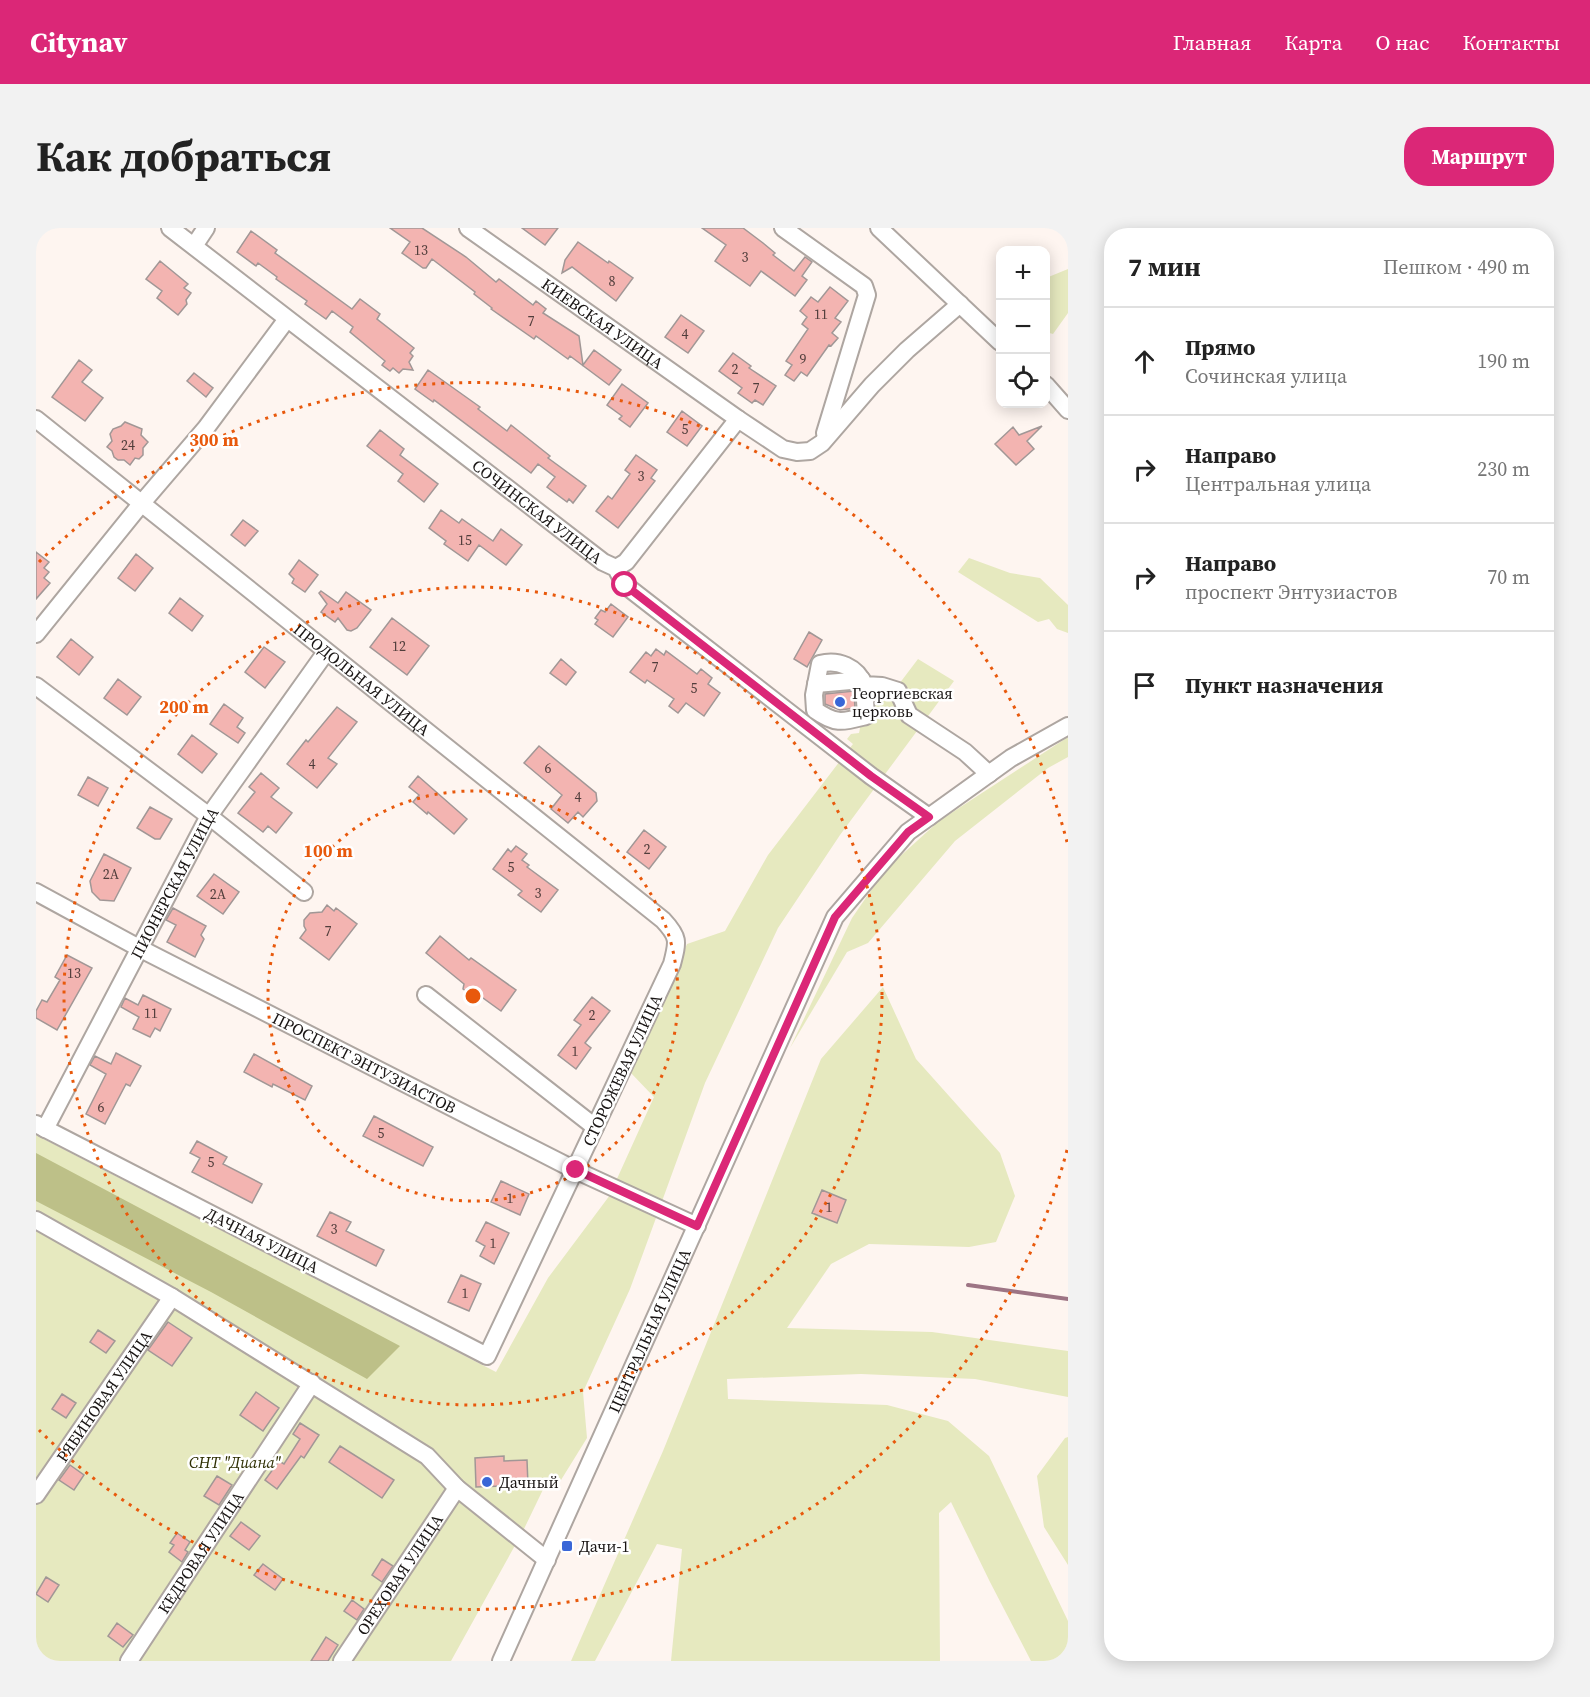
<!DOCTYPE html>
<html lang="ru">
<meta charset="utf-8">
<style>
:root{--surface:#fff;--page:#f2f2f2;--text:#222;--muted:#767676;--line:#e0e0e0;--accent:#db2777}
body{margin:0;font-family:"Source Serif 4",serif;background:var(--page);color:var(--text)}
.controls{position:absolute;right:18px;top:18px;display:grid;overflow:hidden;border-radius:12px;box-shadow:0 3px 15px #0003}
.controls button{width:54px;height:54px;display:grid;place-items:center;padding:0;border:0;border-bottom:2px solid var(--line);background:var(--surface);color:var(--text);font:30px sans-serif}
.stop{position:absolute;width:18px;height:18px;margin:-14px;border:4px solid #db2777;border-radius:50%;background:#fff}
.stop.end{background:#db2777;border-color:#fff;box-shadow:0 2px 6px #0008}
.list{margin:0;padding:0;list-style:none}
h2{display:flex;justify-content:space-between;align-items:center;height:78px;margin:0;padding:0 24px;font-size:26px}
h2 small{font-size:20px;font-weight:400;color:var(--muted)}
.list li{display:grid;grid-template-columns:39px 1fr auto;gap:18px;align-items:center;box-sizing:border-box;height:108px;padding:0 24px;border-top:2px solid var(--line)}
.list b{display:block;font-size:22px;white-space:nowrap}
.list p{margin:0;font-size:20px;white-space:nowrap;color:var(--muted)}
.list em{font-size:20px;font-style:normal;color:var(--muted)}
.icon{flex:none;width:33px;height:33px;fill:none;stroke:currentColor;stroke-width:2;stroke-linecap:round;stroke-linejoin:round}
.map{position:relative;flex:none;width:1032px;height:1433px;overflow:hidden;border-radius:24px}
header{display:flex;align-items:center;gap:36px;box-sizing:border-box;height:84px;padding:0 30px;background:var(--accent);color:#fff}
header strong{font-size:28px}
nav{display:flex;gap:33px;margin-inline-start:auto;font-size:21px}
.intro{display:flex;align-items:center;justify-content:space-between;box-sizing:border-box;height:144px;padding:0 36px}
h1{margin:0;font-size:42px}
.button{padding:15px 27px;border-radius:24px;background:var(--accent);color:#fff;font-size:21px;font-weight:700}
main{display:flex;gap:36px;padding:0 36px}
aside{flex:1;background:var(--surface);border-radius:24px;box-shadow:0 3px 15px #0003}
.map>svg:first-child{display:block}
.green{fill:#e6e9bf}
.forest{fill:#bdc088}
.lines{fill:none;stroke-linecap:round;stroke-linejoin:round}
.stream{stroke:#9d7484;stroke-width:4}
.building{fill:#f3b4b1;stroke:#a19796;stroke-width:1.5}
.minor-casing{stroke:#aea6a1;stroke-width:20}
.minor{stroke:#fff;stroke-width:16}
.route{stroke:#db2777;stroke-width:8}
.ring{fill:none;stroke:#e8590c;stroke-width:3;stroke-dasharray:3 6}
.poi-dot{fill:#3966d7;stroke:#fff;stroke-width:2}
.labels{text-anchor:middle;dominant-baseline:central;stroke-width:5;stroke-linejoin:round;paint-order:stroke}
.number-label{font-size:14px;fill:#503d3b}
.street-label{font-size:16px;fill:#191514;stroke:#fff}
.poi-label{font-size:16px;fill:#191514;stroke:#fff;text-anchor:start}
.park-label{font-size:16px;font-style:italic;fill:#2e2f02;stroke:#fff}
.centre{fill:#e8590c;stroke:#fff;stroke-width:3}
.ring-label{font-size:18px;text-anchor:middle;font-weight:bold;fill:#e8590c;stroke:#fff;stroke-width:5;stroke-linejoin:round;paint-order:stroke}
</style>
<header>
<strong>Citynav</strong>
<nav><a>Главная</a><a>Карта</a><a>О нас</a><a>Контакты</a></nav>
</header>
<div class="intro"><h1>Как добраться</h1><a class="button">Маршрут</a></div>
<main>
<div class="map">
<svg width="1032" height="1433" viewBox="0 0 1032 1433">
<rect width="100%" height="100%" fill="#fef5f0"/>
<!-- green -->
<path class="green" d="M1032,41v44l-15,21 -7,-2v-54z
M933,330l41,15 30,5 28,27v28l-11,-4 -8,-10 -11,3 -80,-50z
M882,431l36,22 -114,154 -62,93 -73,155 -44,121 -45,-23 38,-84 -24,-25 57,-128 38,-13 43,-76 85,-111 -6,-5 4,-5 8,-1 9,-43 25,2z
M1032,509v20l-20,11 -93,73 -87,102 -21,9 -57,96 62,-130 33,-48 54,-49z
M847,759l33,72 84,94 15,43 -19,46 -27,5 -100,-3 -38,20 -44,64 145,4 136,19v46l-93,-18 -114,-5 -134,5 1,20 159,6 61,16 41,35 79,165v40h-37l-41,-79 -39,-80 -12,11 1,148h-269l11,-112 -25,-5 -62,117h-24l92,-210 158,-392z
M0,907l460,237 52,-94 62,-83 46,23 -26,71 -47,103 4,46 -26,42 -10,-7 -28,58 -72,130h-415z
M1032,1209v128l-24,-38 -7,-51 28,-38z"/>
<!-- forest -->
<path class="forest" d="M0,925l364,193 -33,33 -156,-87 -175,-91z"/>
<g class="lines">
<!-- stream -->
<path class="stream" d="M932,1057l100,14"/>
</g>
<!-- building -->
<path class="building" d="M354,0h32l44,29 30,25 3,-3 34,26 3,-4 10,8 -3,4 36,23 4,29 11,-15 27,20 -12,15 -39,-29 -2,3 -32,-23 -2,3 -43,-30 1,-1 -18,-14 1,-2 -43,-33 -6,9h-3l-21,-15 8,-11z
M486,0h36l-13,17z
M666,0h41l20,15 12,10 -2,2 21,16 11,-14 7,5 -10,14 5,4 -12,16 -34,-25 -11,15 -35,-25 11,-16z
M215,3l26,19 -2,3 77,56 8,-10 20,15 -3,5 37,29 -4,5 3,3 -4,6 4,8 -10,-1 -4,4 -6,-5 -3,3 -8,-6 3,-4 -35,-29 3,-5 -21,-16 -6,8 -21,-15 2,-3 -31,-22 1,-2 -19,-14 -2,3 -19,-14z
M542,14l30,21 1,-2 24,17 -17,23 -44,-34 -10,6 3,-13z
M124,33l28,23 -4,4 7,5 -5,7 1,4 -9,11 -21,-17 5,-7 -16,-12z
M794,59l18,14 -13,17 6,4 -9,11 6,5 -7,8 -2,-1 -22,31 -6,-4 -7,9 -9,-6 7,-10 -6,-4 22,-32 -6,-5 5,-7 -7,-6 11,-14 7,5z
M645,87l23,16 -16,22 -23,-16z
M697,125l18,13 -2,2 27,18 -13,19 -8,-5 -3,3 -14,-10 4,-5 -23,-17z
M43,132l13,10 -10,12 21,16 -18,23 -33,-24z
M392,142l52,37 -2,2 29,22 4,-6 39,31 -2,2 38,28 -13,17 -4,-4 -2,3 -20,-15 8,-10 -17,-13 -7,9 -97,-73 -1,2 -18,-13z
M158,145l19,15 -7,9 -19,-16z
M586,156l26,19 -18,24 -11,-8 3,-3 -15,-11z
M646,183l20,15 -15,20 -20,-14z
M89,194l17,7 -1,6 7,7 -5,6v7l-4,4 -4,-1 -5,7 -6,-5h-6l-4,-3 -2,-6 -5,-4 5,-6 -2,-7 3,-5 8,-3z
M1006,198l-15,15 7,8 -18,16 -21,-21 18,-17 6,8z
M344,202l24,19 -4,6 38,29 -14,18 -26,-21 5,-7 -36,-28z
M600,227l21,15 -6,8 4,3 -37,47 -22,-17 12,-15 4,3 18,-25 -5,-4z
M405,282l18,13 3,-4 31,22 8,-12 21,16 -16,20 -27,-20 -11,16 -24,-17 2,-3 -17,-13z
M207,292l15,11 -13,15 -14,-11z
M0,324l13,10 -5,6 5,4 -5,6 6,5 -14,16z
M100,326l17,14 -18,23 -17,-13z
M263,332l19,15 -13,17 -13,-9 2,-4 -5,-5z
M285,363l17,12 8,-11 25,18 -14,18 -6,3 -4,-1 -9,-12 -3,4 -14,-10 6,-8 -8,-11z
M144,370l23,18 -11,15 -23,-18z
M575,376l17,13 -15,20 -18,-13 3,-4 -3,-2 6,-8 4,2z
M356,390l37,28 -22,29 -37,-28z
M773,404l13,8 -15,27 -13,-8z
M35,411l22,18 -14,18 -22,-18z
M228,419l21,15 -20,26 -20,-16z
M620,421l8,6 2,-4 31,23 4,-5 11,9 -4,6 12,9 -16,23 -18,-13 -8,10 -9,-7 5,-7 -27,-19 -2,3 -15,-11 16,-20 5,4z
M525,431l15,13 -10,13 -16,-12z
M82,451l23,18 -14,18 -23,-17z
M818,463l1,17 -15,2 -15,-6v-10z
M188,476l19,14 -6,9 8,6 -7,10 -28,-19z
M301,479l20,15 -29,36 9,6 -20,24 -30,-24 19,-24 2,2z
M156,507l25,19 -15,19 -24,-19z
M503,518l57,47 1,8 -14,16 -5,-5 -10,11 -17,-14 11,-14 -38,-32z
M225,545l18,15 -8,9 21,16 -16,20 -8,-7 -5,6 -25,-19 17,-21 -6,-5z
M382,548l49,43 -13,15 -26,-22 -1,2 -14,-12 6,-7 -10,-8z
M52,549l20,11 -10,18 -20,-11z
M114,579l22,12 -12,20h-5l-18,-11z
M608,602l22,17 -17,22 -22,-17z
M480,618l11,8 -5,6 7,5 -2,2 31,23 -17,22 -23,-17 4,-4 -29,-22 15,-20 3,3z
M68,626l27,14 -17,33 -14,-1 -8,-8 -2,-11z
M178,646l25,18 -16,22 -26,-18z
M291,677l7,6 2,-3 21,16 -28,36 -29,-22 6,-8 -2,-4v-6l6,-7 12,-1z
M137,680l33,18 -5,9 3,4 -9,18 -28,-15 9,-17 -10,-5z
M404,708l29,24 2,-2 45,32 -15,21 -25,-18 -3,3 -10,-7 1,-5 -38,-31z
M31,727l25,13 -35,62 -21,-12v-7l6,-11 5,2 13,-22 -5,-3z
M107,767l28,14 -11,22 -5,-3 -5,9 -17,-8 6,-12 -18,-10 4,-9 13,7z
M556,769l18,14 -25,32 6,5 -15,21 -18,-14 23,-30 -7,-5z
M80,825l25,13 -11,20 -4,-2 -21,40 -19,-10 20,-40 -16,-9 5,-9 16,8z
M218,826l58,32 -7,14 -32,-16 -1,3 -28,-15z
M338,888l59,31 -10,19 -60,-30z
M161,913l30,16 -4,7 39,20 -10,19 -60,-31 8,-14 -10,-5z
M465,953l28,13 -9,21 -29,-13z
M786,962l24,10 -9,23 -25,-10z
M294,984l21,10 -5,9 38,19 -8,16 -59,-30z
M450,994l23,11 -15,31 -14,-8 5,-10 -9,-5z
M425,1047l20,9 -12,27 -21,-9z
M132,1094l24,16 -20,28 -24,-16z
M62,1102l17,11 -9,12 -16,-11z
M220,1164l23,16 -16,23 -23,-16z
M26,1166l14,9 -10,15 -14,-9z
M264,1195l19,12 -15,23 -3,-2 -24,33 -12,-9 14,-19 5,3 16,-25 -7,-5z
M304,1218l54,34 -12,18 -53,-36z
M468,1228v5l23,-1 1,25 -52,2 -1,-29z
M34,1237l14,10 -10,15 -15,-10z
M181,1248l15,9 -13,20 -15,-9z
M205,1294l19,14 -11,14 -19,-14z
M141,1305l13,9 -5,8 3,2 -6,10 -13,-10 5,-7 -4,-2z
M346,1331l11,7 -11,16 -10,-7z
M227,1336l20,15 -8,11 -21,-15z
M10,1349l13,8 -11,17 -12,-8z
M316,1372l12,9 -7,11 -13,-9z
M81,1395l16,12 -10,12 -15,-11z
M290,1409l12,8 -10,16h-17z"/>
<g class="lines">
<defs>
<g id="minor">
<path id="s1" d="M134,0l433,334 13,6 9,17 246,191 58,41"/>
<path id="s2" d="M432,0l270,191"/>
<path d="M747,0l81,58 3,9 -42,138"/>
<path d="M843,0l121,114"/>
<path d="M158,18l12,-18"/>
<path d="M1010,157l22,25"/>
<path id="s3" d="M0,191l627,501c16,17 15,21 9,44l-185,392 -451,-232"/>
<path d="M580,340l10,-6 112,-143 45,30 14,3 13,-1 12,-8 50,-58 35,-35 53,-46"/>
<path d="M0,406l105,-130 65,-76 81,-109"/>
<path d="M780,456l46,-4"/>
<path d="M828,457c-7,-18 -26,-26 -44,-21l-6,31 1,15c21,15 28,12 51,6l-2,-31 18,1 16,5 11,24 56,37 24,22"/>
<path d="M0,458l173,130 95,76"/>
<path id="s4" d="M0,664l103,56 436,222 122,56"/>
<path d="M390,767l169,132"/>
<path id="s5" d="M9,901l164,-313 117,-164"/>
<path d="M0,992l136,77 255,159 30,32 90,72"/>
<path id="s6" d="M0,1267l136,-198"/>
<path id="s7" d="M93,1433l183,-278"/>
<path id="s8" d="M306,1433l115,-173"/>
<path id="s9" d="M465,1433l334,-744 73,-85 103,-74 57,-32"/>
</g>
</defs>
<!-- minor casing -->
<use href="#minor" class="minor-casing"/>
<!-- minor -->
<use href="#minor" class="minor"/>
</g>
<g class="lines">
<!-- route -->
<path class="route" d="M540,942l121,56 138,-309 73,-85 21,-15 -58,-41 -246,-191"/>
</g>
<!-- distance rings -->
<g class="ring">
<circle cx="437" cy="768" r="205"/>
<circle cx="437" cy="768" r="409"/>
<path d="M1031 922A614 614 0 0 1 3 1202M3 334A614 614 0 0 1 1031 614"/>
</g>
<!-- markers -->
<g class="poi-dot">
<circle cx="804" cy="474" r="6"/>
<circle cx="451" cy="1254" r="6"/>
<rect x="525" y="1312" width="12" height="12" rx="3"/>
</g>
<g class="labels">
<!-- number labels -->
<g class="number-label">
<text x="385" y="22">13</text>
<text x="709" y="29">3</text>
<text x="576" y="53">8</text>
<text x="785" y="86">11</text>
<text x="495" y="93">7</text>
<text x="649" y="106">4</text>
<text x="767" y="131">9</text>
<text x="699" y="141">2</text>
<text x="720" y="160">7</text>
<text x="649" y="201">5</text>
<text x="92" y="217">24</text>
<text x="605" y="248">3</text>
<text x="429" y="312">15</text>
<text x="363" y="418">12</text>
<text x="619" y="439">7</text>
<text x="658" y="460">5</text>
<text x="276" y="536">4</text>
<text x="512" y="540">6</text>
<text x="542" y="569">4</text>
<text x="611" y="621">2</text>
<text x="475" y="639">5</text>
<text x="75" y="646">2А</text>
<text x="502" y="665">3</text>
<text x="182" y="666">2А</text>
<text x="292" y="703">7</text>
<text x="38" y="745">13</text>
<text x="115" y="785">11</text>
<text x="556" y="787">2</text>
<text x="539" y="823">1</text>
<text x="65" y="879">6</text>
<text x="345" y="905">5</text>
<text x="175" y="934">5</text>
<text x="474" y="970">1</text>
<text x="793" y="979">1</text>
<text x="298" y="1001">3</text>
<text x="457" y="1015">1</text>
<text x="429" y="1065">1</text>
</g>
<!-- street labels -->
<g class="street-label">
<text stroke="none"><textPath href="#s2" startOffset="165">КИЕВСКАЯ УЛИЦА</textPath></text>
<text stroke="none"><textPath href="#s1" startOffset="464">СОЧИНСКАЯ УЛИЦА</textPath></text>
<text stroke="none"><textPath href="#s3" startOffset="417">ПРОДОЛЬНАЯ УЛИЦА</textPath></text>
<text stroke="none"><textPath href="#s5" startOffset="278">ПИОНЕРСКАЯ УЛИЦА</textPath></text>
<text stroke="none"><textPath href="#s4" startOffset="370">ПРОСПЕКТ ЭНТУЗИАСТОВ</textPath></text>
<text transform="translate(586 842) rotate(-65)">СТОРОЖЕВАЯ УЛИЦА</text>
<text transform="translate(226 1012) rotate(27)">ДАЧНАЯ УЛИЦА</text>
<text stroke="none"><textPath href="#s9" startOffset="362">ЦЕНТРАЛЬНАЯ УЛИЦА</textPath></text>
<text stroke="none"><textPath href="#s6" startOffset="120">РЯБИНОВАЯ УЛИЦА</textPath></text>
<text stroke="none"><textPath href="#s7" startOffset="130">КЕДРОВАЯ УЛИЦА</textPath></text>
<text stroke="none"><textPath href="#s8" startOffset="104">ОРЕХОВАЯ УЛИЦА</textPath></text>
</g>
<!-- poi labels -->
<g class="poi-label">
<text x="816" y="465">Георгиевская<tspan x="816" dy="18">церковь</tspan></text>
<text x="463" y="1254">Дачный</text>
<text x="543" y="1318">Дачи-1</text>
</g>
<!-- park labels -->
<g class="park-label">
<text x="199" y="1234">СНТ "Диана"</text>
</g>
</g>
<circle cx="437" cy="768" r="9" class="centre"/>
<g class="ring-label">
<text x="178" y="218">300 m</text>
<text x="148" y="485">200 m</text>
<text x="292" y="629">100 m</text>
</g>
</svg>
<div class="controls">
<button>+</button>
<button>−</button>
<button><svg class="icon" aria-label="locate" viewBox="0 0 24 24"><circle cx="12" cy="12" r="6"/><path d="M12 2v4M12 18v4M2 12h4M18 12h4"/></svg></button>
</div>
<div class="stop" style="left:589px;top:357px"></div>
<div class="stop end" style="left:540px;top:942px"></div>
</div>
<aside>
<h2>7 мин<small>Пешком · 490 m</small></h2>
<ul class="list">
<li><svg class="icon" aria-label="ahead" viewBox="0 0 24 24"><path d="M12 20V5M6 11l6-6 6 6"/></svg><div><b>Прямо</b><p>Сочинская улица</p></div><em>190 m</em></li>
<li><svg class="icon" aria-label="right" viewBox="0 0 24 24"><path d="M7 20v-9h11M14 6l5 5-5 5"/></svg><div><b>Направо</b><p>Центральная улица</p></div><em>230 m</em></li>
<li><svg class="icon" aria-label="right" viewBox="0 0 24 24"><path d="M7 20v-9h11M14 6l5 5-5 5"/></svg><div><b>Направо</b><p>проспект Энтузиастов</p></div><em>70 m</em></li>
<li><svg class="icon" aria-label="arrive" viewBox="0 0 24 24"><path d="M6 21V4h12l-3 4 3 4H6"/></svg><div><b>Пункт назначения</b></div></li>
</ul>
</aside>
</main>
